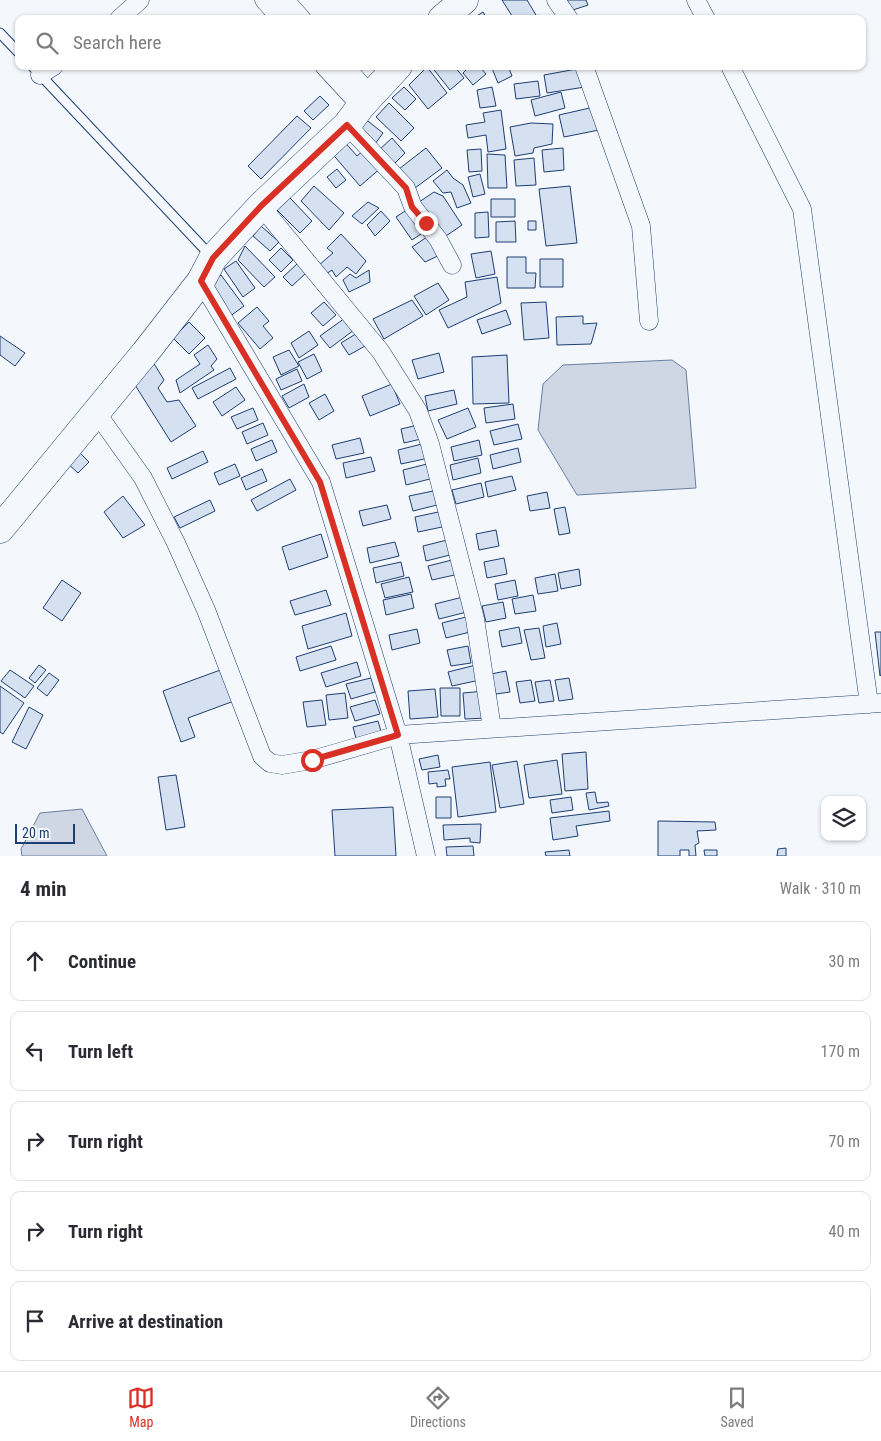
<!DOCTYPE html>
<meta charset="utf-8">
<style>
:root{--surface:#fff;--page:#f2f2f3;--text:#2b2b33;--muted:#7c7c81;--line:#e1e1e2;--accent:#d93025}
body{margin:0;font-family:"Roboto Condensed",sans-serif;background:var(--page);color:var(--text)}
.controls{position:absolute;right:15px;bottom:15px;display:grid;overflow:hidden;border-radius:10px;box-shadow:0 1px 4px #0004}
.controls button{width:45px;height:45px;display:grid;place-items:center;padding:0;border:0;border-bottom:1px solid var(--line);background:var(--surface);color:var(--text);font:25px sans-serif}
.scale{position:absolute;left:15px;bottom:12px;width:60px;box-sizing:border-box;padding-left:5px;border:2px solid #1d3f73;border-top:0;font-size:14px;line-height:18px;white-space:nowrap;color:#1d3f73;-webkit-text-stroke:4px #f4f7fb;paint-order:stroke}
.stop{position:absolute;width:15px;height:15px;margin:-11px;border:4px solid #d93025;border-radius:50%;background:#fff}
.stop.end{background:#d93025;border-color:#fff;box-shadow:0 1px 5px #0008}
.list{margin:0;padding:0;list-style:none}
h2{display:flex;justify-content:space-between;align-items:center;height:65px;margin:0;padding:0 20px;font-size:21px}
h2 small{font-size:16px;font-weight:400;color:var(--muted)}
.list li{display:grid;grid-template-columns:32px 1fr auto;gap:15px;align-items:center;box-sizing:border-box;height:80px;margin:0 10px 10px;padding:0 10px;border:1px solid var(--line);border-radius:10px}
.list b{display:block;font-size:19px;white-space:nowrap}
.list em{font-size:16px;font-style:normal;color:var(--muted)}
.icon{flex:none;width:28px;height:28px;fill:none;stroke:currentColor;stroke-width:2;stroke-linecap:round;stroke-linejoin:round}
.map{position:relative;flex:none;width:881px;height:856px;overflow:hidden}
.search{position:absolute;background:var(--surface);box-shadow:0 1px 4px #0004;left:15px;right:15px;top:15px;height:55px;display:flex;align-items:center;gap:12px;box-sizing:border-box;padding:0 18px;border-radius:10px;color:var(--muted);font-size:19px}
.sheet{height:515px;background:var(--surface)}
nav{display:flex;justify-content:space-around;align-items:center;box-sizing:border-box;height:70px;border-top:1px solid var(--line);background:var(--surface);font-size:14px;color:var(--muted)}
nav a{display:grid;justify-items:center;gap:2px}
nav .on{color:var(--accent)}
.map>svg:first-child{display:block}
.water{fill:#cfd7e4;stroke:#687fa3}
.building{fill:#d5e0f0;stroke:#1d3f73}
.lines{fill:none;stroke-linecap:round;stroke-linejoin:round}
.lane-casing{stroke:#1d3f73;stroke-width:11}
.street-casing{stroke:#1d3f73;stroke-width:19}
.primary-casing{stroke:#1d3f73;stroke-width:29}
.lane{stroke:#f4f7fb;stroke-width:9}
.street{stroke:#f4f7fb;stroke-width:18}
.primary{stroke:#f4f7fb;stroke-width:28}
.route{stroke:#d93025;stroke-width:6}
</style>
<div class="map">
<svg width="881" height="856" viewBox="0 0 881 856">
<rect width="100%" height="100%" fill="#f4f7fb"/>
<!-- water -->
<path class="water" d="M672,360l14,10 10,118 -119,7 -39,-65 5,-46 20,-19z
M82,809l25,47h-85l-1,-7 19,-36z"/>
<!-- building -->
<path class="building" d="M502,0h25l9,15 -7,4h-15z
M566,0h20l2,5 -18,6z
M483,12l4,7h-15z
M431,66h23l10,12 -14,12z
M470,66h9l7,8 -13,11 -10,-12z
M491,66h17l4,10 -14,7z
M427,67l20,26 -19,16 -19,-24z
M582,68l3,19 -38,6 -3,-18z
M538,81l2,15 -24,3 -2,-15z
M404,87l12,12 -11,11 -13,-12z
M492,87l4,19 -16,2 -3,-18z
M561,92l4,16 -30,8 -4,-16z
M320,96l9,9 -16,15 -9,-9z
M389,103l25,25 -13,13 -25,-24z
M594,107l5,23 -35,7 -5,-22z
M501,110l5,39 -18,3 -2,-17 -18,3 -2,-13 19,-3 -2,-9z
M297,116l14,12 -50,51 -13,-13z
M364,118l19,15 -8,11 -20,-15z
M531,123l22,1 -1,20 -18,4 -1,5 -18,3 -5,-29z
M392,138l13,15 -12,12 -14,-15z
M342,139l15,17 8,-7 17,18 -22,19 -31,-36z
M426,148l16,20 -27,20 -16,-19z
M563,148l1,22 -20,2 -2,-22z
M481,149l1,22 -13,1 -2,-22z
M487,154l18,1 2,33h-19z
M534,158l2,27 -20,1 -2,-26z
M337,169l9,11 -10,8 -9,-11z
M447,170l6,8 10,7 8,18 -14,5 -6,-16 -8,1 -10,-12z
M480,174l5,20 -12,3 -5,-20z
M314,186l30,27 -15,17 -28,-29z
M570,186l7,57 -31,3 -7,-57z
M434,192l9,4 19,29 -19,13 -24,-36z
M290,198l22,23 -12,12 -23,-23z
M491,199h24v18h-24z
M368,202l11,6 -17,16 -10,-8z
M408,209l16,23 -12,8 -16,-23z
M381,211l9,10 -15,15 -8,-11z
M488,212l1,25 -14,1v-25z
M515,221l1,21h-20v-20z
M528,221h8v9h-8z
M261,226l18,16 -9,9 -17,-15z
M341,234l25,27 -10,13 -9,-7 -11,10 -4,-7 -6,4 -7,-9 14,-12 -6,-5z
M430,235l12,19 -17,8 -13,-15z
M245,246l30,31 -11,10 -26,-27z
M281,248l12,12 -12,12 -12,-12z
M491,251l4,23 -19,4 -5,-24z
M507,257h19v16h10l-1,15h-28z
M540,259h23v28h-23z
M236,261l19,27 -12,9 -19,-28z
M297,264l9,9 -14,13 -9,-9z
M369,270l1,12 -21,10 -6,-12 7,-6 6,4z
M221,275l23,31 -15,11 -23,-31z
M497,277l4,26 -53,25 -9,-18 28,-13 -2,-15z
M438,283l11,17 -23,15 -12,-19z
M412,300l11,16 -39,23 -11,-20z
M324,302l12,13 -13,11 -12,-13z
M546,302l3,36 -25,2 -3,-37z
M257,307l12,14 -6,5 10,12 -13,11 -22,-26z
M506,310l5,14 -29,10 -5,-14z
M583,316v8l14,-1 -6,21 -34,1 -1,-28z
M345,318l9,12 -24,18 -10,-12z
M189,322l16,16 -16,16 -16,-16z
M309,331l9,14 -19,13 -8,-15z
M359,332l6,14 -16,9 -8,-12z
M0,336l25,17 -10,13 -15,-11z
M208,345l9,14 -6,7 3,4 -34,23 -4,-13 24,-16 -6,-9z
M289,350l10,16 -18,9 -8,-18z
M439,353l5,19 -26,7 -6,-19z
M314,354l8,17 -15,8 -9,-17z
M507,355l2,48 -36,1 -1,-47z
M153,362l11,18 -6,8 9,14 12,-2 17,26 -25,16 -41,-65z
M230,368l6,11 -38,20 -6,-11z
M297,369l5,12 -21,9 -5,-11z
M304,384l5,13 -20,11 -7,-12z
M392,384l8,20 -30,12 -8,-20z
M236,387l9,13 -23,16 -9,-14z
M454,390l3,14 -29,7 -3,-15z
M325,394l9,17 -15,9 -10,-17z
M513,404l2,15 -29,4 -2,-15z
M253,408l5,12 -21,9 -6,-12z
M468,408l8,19 -29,12 -9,-19z
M263,423l5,12 -21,9 -5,-12z
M518,424l4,15 -28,6 -4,-14z
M418,425l3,14 -17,4 -3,-14z
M360,438l4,15 -28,6 -4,-14z
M272,440l5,12 -21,9 -5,-12z
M479,440l3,15 -28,6 -3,-14z
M426,443l3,15 -28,6 -3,-14z
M518,448l3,14 -28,7 -3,-14z
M78,451l11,11 -11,11 -11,-10z
M203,451l5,11 -36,17 -5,-11z
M371,457l4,14 -29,7 -3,-15z
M478,458l3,15 -28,7 -3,-15z
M431,463l3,15 -28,7 -3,-15z
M235,464l5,12 -21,9 -5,-12z
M262,469l5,12 -21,9 -5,-12z
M512,476l4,14 -28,7 -3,-15z
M290,479l6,11 -39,21 -6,-11z
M481,483l3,14 -28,7 -4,-14z
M438,490l3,14 -28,7 -4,-15z
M547,492l3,16 -20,3 -3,-15z
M123,496l22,29 -22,13 -19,-26z
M210,500l5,11 -35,17 -6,-11z
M387,505l4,14 -28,7 -4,-15z
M565,507l5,26 -11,2 -5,-26z
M443,511l4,15 -29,6 -3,-15z
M496,530l3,16 -20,4 -3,-16z
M321,534l7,23 -39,13 -7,-23z
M451,539l3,15 -28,7 -3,-15z
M395,542l4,14 -29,7 -3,-15z
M504,558l3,16 -20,4 -3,-16z
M456,559l3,15 -27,6 -4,-14z
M401,562l3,14 -28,7 -3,-15z
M579,569l2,16 -20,4 -3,-16z
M555,574l3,17 -20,3 -3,-16z
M409,577l4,15 -28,6 -4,-14z
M62,580l19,13 -19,28 -19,-13z
M515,580l3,16 -20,4 -3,-16z
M326,590l5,15 -36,10 -5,-14z
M411,594l3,14 -28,7 -3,-15z
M533,595l3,16 -21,3 -3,-15z
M463,597l4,15 -28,7 -4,-15z
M503,602l3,16 -20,4 -4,-16z
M346,613l6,23 -44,13 -6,-23z
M470,616l4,15 -28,7 -4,-15z
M557,623l4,21 -15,3 -3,-21z
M519,627l3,16 -20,4 -3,-16z
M539,628l6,30 -14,2 -7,-30z
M417,629l3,14 -28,7 -3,-15z
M875,632h6v43l-1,1z
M331,646l5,14 -36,11 -4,-14z
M468,646l3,17 -20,3 -4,-16z
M357,662l4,14 -35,11 -5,-14z
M39,665l7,5 -11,13 -6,-5z
M476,665l4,15 -28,6 -4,-14z
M223,669l11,32 -46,17 7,19 -14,5 -18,-51z
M10,670l24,16 -9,12 -24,-17z
M506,671l4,21 -14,2 -5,-20z
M49,673l10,7 -12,16 -10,-8z
M371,678l4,14 -24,7 -5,-15z
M569,678l4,21 -14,2 -4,-21z
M531,680l4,21 -15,2 -4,-21z
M550,680l4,21 -15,2 -4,-21z
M0,686l24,17 -21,31 -3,-2z
M440,688h20v28h-19z
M435,689l3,28 -28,2 -2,-28z
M485,691l2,27 -22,1 -2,-26z
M345,693l3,25 -19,2 -3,-25z
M322,700l4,25 -19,2 -4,-25z
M375,700l5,14 -25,7 -5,-14z
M29,707l14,8 -17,34 -14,-7z
M378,721l4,14 -25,7 -4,-15z
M586,752l2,37 -23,2 -3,-37z
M438,755l2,12 -18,3 -3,-11z
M557,760l5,34 -33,4 -5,-33z
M517,761l7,43 -24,4 -8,-43z
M490,762l6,50 -38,5 -6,-50z
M448,770l2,9h-5l1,7 -9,1v-4l-8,1 -1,-12z
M176,775l9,52 -19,3 -8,-53z
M595,792l2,11 11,-1 1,4 -20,4 -3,-17z
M436,797h15v21h-15z
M571,797l2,13 -21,3 -2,-13z
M393,807l3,49h-61l-3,-46z
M609,811l1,10 -34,5 2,10 -25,4 -3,-22z
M658,821l57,1 1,8 -19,1 2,12 -4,2 1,11h-7v-6h-9v6h-22z
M481,824l-1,19 -10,-1v-4l-26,2 -1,-15z
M473,846l1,10h-27l-1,-9z
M786,848v8h-9l1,-7z
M569,850l1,6h-24l-1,-4z
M704,850h13v6h-12z"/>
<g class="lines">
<defs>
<path id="lane" d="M0,33l19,20
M32,66l179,190"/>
<path id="street" d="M264,0l17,19
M285,0l17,19
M556,0l13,19
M696,0l10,19
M119,19l21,-19
M324,66l37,40
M345,66l26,30
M584,66l57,160 8,95
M730,66l72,143 67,495
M40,75l14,-9
M347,125l59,63 7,19 25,32 14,26
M261,206l120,146 37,59 12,33 45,175 17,109
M201,281l120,201 77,253 483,-32
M96,412l47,66 33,65 30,67 56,146 8,7 12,2 30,-5 86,-25 28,121"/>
<path id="primary" d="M442,19l22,-19
M0,529l145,-176 56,-72 12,-23 48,-52 86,-81 14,-19 37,-40"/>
</defs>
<!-- lane casing -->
<use href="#lane" class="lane-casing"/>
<!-- street casing -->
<use href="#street" class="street-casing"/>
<!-- primary casing -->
<use href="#primary" class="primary-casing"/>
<!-- lane -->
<use href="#lane" class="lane"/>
<!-- street -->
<use href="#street" class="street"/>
<!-- primary -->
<use href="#primary" class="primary"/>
</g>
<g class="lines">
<!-- route -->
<path class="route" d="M312,760l86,-25 -78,-253 -119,-201 12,-23 48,-52 86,-81 59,63 6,19 14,16"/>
</g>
</svg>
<div class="controls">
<button><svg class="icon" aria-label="layers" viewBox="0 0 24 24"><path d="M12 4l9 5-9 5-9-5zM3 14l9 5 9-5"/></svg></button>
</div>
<div class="scale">20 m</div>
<div class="stop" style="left:312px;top:760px"></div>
<div class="stop end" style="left:426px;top:223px"></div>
<div class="search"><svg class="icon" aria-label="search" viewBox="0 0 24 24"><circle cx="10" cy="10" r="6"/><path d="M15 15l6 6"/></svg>Search here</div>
</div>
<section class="sheet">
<h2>4 min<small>Walk · 310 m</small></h2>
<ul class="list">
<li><svg class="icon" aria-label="ahead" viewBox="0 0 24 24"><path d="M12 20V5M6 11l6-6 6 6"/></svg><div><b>Continue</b></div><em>30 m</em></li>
<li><svg class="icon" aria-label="left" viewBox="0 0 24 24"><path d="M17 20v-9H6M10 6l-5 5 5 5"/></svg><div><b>Turn left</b></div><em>170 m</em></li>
<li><svg class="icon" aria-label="right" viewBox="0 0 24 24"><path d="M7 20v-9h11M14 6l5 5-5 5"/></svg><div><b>Turn right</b></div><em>70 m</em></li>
<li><svg class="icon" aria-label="right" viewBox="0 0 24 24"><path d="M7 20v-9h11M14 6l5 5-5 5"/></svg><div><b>Turn right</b></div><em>40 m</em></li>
<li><svg class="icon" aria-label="arrive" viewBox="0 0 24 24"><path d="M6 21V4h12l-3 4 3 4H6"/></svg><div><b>Arrive at destination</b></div></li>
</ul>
</section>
<nav>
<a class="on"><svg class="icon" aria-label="map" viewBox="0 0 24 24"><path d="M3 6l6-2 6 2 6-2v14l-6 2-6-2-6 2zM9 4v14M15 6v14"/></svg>Map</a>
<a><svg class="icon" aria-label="directions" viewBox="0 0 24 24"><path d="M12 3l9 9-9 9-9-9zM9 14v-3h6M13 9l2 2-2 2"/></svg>Directions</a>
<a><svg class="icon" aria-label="saved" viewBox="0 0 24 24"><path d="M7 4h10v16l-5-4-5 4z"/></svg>Saved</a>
</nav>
